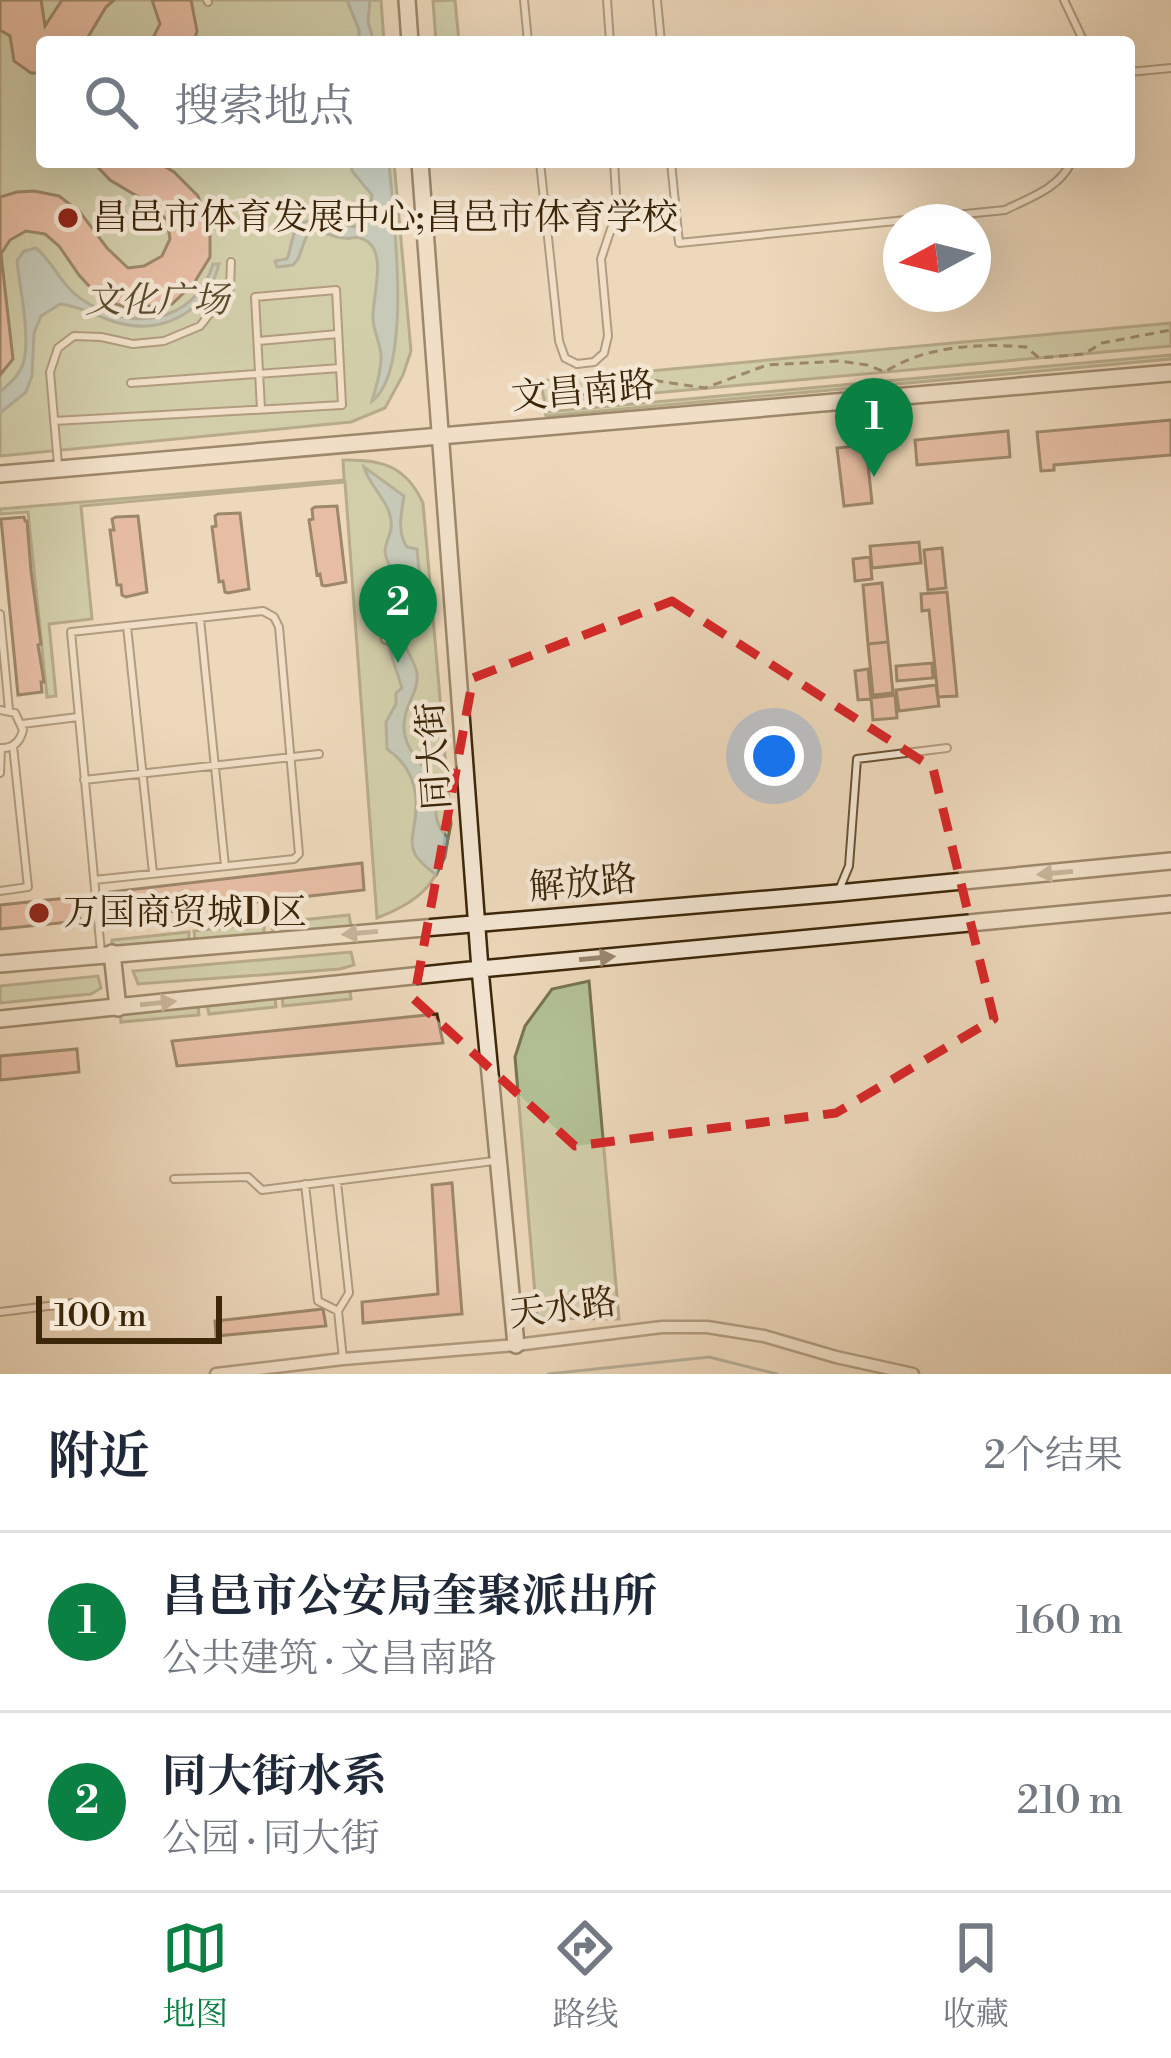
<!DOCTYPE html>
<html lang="zh">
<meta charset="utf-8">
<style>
:root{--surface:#fff;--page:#f2f2f3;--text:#1f2937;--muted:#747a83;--line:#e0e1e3;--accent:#0b8043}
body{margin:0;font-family:"Libre Bodoni","Noto Serif SC",serif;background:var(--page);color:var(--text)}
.compass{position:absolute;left:883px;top:204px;width:108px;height:108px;border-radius:50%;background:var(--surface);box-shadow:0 12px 48px #0002;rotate:263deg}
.scale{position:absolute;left:36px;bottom:30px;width:186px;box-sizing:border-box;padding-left:12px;border:6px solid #3d2709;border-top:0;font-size:33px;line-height:42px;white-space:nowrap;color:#3d2709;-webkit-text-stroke:9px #f3e6d3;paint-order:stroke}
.you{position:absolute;left:774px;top:756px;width:42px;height:42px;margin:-30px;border:9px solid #fff;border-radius:50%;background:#1a73e8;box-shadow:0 0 0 18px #1a73e833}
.badge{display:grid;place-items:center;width:78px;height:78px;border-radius:50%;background:var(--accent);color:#fff;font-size:39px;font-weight:700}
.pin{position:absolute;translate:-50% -99px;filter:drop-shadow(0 3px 6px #0008)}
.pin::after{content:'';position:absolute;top:63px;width:42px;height:36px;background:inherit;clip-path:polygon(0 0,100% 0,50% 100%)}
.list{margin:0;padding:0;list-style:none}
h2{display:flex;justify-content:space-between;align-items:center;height:156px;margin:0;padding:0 48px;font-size:51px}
h2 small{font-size:39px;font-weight:400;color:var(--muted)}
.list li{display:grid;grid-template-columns:78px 1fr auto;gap:36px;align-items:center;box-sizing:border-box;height:180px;padding:0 48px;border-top:3px solid var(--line)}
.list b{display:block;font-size:45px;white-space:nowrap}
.list p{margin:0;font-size:39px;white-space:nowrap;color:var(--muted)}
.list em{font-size:39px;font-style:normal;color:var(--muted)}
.icon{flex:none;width:66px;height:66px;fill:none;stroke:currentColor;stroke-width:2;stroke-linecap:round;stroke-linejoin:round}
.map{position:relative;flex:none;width:1171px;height:1374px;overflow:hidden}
.search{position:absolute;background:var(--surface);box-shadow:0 12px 48px #0002;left:36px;right:36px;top:36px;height:132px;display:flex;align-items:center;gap:30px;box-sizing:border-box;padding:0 42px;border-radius:12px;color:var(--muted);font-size:45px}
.sheet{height:516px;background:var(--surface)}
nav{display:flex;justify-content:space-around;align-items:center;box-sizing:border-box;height:168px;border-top:3px solid var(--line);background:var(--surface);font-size:33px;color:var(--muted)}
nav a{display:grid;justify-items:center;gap:6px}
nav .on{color:var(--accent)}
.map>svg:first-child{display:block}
.green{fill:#b2c095;stroke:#78744f;stroke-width:3}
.water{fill:#9ab9b5;stroke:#757f70;stroke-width:3}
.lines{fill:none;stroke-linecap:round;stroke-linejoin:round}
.stream{stroke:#757f70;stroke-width:3}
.building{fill:#e19d87;stroke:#3d2709;stroke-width:3}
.lane-casing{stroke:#695336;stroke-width:10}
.street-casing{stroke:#695336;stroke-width:15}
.secondary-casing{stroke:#3d2709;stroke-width:20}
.path{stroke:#3d2709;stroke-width:3;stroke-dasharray:9 6;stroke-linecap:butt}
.lane{stroke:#f3e6d3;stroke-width:6}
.street{stroke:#f3e6d3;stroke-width:10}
.secondary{stroke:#f3e6d3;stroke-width:15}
.oneway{fill:#98866e}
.marked{fill:none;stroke:#d62828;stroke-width:9;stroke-dasharray:24 15;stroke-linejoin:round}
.poi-dot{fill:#8f2418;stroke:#f3e6d3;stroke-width:4.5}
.labels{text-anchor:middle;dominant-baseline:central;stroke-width:9;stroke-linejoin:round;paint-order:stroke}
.poi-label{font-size:36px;fill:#3d2709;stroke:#f3e6d3;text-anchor:start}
.park-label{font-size:36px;font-style:italic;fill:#5a4d2c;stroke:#f3e6d3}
.street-label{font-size:36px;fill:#3d2709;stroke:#f3e6d3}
</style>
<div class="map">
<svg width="1171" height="1374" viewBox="0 0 1171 1374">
<rect width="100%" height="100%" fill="#edd8bb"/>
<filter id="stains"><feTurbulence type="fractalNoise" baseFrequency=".00167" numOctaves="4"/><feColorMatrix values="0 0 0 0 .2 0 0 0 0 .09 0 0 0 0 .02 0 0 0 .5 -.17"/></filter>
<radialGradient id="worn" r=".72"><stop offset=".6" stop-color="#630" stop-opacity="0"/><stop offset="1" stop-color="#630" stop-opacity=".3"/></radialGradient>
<!-- green -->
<path class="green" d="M0,0h381l3,42h-342v120h352l17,189 -8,24 -18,33 -34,14 -351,34z
M455,0l4,42h-23l-3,-41z
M1171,323v23l-626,57 -5,-22z
M1171,355v4l-625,57 -1,-4z
M343,460c39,-1 63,6 80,43l28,321c-10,54 -21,73 -74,94l-32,-436 -264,24 11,113 -43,5 7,72 -9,1 -19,-185 -28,2v-5l35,-3 309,-26z
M349,915l2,11 -78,7 -1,-10z
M264,923v11l-69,7 -1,-10z
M189,932v9l-77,8v-9z
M351,952l3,13 -14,4 -202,15 -5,-13z
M98,976l3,12 -10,6 -91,9v-17z
M589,981l30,338 -82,-1 -22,-261 10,-31 27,-37z
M350,991l1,8 -68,7 -1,-10z
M275,998l1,9 -67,7 -2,-9z
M198,1005l1,10 -78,7 -1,-9z"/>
<!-- water -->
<path class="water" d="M347,0h23l-2,22 6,20h-15v-12z
M351,162h38c4,51 25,208 -17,239 4,-15 10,-31 9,-46 -1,-13 -8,-25 -8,-37 -1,-21 16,-69 -10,-79 -11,-4 -8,1 -19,-1 -14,-1 -22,-9 -36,-6l-10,27 -5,6 -16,2 -2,-6 12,-2c4,-9 4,-21 9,-29 12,-19 41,-7 58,-3 12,-9 17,-16 18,-32l-20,-24z
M36,248c18,15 25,37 44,50 48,35 115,27 133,-34h6c-12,48 -56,72 -104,58 -20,-6 -35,-16 -55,-18l-19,12 -7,17 -2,43 -6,16 -26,21v-21c10,-9 20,-17 24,-31 6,-27 -4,-72 -7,-100l7,-10z
M364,467l40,29c-3,18 -7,36 3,51l10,2 4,43c-58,10 -6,59 -4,82 2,19 -14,32 -13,54 1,22 16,32 26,49 13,23 -4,39 18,61l-3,19 -9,18c-7,-6 -16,-12 -21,-21 -5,-10 -2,-18 -1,-28 6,-32 0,-59 -27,-77l-1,-27 10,-18v-11l6,-5 -18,-56 1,-13 7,-26 6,-3c-1,-13 -12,-27 -13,-38 0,-14 11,-20 4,-40 -6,-17 -20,-27 -25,-45z"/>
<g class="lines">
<!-- stream -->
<path class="stream" d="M548,1374l161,-17 68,17"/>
</g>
<!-- building -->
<path class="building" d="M0,0h41l4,26 17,-26h52l-8,7 -21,35h-43v31h-11l-17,-12 -4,-25 -10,-6z
M152,0h39l6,31 -3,11h-43l9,-18z
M93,162h64l17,10 24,24 12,37v24l-16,26 -22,21 -44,4 -27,-9 -22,-24 -20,-29 -14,-12 -19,-3 -16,9 -9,14 12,105 -13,16v-178l17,-5 17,-1 25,5 21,16 27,36 21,20 16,-2 18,-10 8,-17 -3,-19 -20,-18 -37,-22z
M1171,420v35l-117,10v5l-13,1 -4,-39z
M1008,431l2,26 -93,8 -2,-25z
M866,445l6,58 -28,3 -7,-58z
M337,506l9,76 -21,4 -3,-1 -2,-11 -3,1 -8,-55 4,-1 -1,-10 3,-2z
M240,513l9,76 -21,4 -3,-1 -2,-11 -4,1 -7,-55 4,-1 -1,-10 3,-2z
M138,516l9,76 -21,5 -4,-2 -1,-10h-4l-7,-55h4l-2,-11 4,-2z
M24,517l1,4h2l4,50 10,73 -3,1 6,37h-3l1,10 -24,3 -17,-176z
M919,542l2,21 -49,5 -2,-22z
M942,548l4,40 -18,2 -4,-40z
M870,557l2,22 -17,2 -2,-22z
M882,583l6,59 -20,2 -5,-59z
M947,592l10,104 -19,1 -9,-87 -7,1 -1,-17z
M888,642l5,51 -20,2 -5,-51z
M932,663l1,15 -36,3 -1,-15z
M868,669l3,30 -13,1 -3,-29z
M936,685l3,21 -40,5 -3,-21z
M895,695l2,23 -24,2 -2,-22z
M362,863l2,27 -252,28 -2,-26z
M77,897l3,24 -80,8v-24z
M437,1014l6,29 -266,23 -5,-25z
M77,1049l2,23 -79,8v-24z
M452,1183l10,131 -99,9 -1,-21 76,-8 -6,-109z
M323,1309l3,17 -110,10 -1,-15z"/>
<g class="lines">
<defs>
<path id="lane" d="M207,0l1,2
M524,0l4,42
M607,0l3,42
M657,0l4,42
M1064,0l20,42
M1129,72l42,-4
M540,162l19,179 6,17 12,6 17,-2 10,-9 4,-17 -7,-77 16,-48 -3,-49
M671,162l8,81 326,-33c24,-12 55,-22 66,-48
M258,341l80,-7
M131,383l209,-15
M54,421l288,-16 -6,-115 -81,7 6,112
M58,465l-8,-93 8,-24 16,-12 27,1 32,7 31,-3 36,-15 30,-38 1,-26
M0,614l9,96
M200,619l25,247
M127,626l26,247
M0,710l15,3 8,17c-3,12 -10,19 -23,18
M22,724l56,-7
M0,773l1,-24
M84,780l235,-26
M94,880l200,-21 5,-5 -20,-227 -5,-10 -11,-6 -192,21 30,320
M839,890l10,-24 8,-107 90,-11
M0,891l28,-4 -15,-141
M174,1179l74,-2 14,13 232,-29
M305,1184l13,117 20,10 11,-18 -12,-111
M338,1311l5,48
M0,1312l72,-9"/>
<path id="street" d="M387,638l13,-8
M216,1374l127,-15 173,-14 146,-18h45l57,9 72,21 77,17"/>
<path id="secondary" d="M407,0l3,42
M420,162l60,807 36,376
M0,474l1171,-101
M112,953l6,55
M0,964l838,-71 333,-32
M0,1019l480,-50 691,-65"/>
</defs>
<!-- lane casing -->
<use href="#lane" class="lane-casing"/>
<!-- street casing -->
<use href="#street" class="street-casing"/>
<!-- secondary casing -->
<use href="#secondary" class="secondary-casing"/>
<!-- path -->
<path class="path" d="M569,401l32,-16 37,-7 67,10 62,-23 73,-4 27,4 18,7c39,-26 95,-29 141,-25l13,11 45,-4 18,-11 69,-13"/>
<!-- lane -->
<use href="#lane" class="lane"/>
<!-- street -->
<use href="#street" class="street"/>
<!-- secondary -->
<use href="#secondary" class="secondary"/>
</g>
<!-- one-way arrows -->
<defs><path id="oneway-solid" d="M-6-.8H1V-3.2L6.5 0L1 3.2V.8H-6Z" transform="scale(3)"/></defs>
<g class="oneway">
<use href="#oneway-solid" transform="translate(1055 873) rotate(175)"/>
<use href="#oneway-solid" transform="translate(360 933) rotate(175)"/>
<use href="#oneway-solid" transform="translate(597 958) rotate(-5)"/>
<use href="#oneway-solid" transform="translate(158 1003) rotate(-6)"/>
</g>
<!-- marked area -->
<path d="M0 0H1171V1374H0ZM672,601l261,167 61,251 -158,94 -261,33 -161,-147 59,-321z" fill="#edd8bb" fill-opacity=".55" fill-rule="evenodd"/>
<path class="marked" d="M672,601l261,167 61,251 -158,94 -261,33 -161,-147 59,-321z"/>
<!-- markers -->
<g class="poi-dot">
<circle cx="68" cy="218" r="12"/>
<circle cx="39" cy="913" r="12"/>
</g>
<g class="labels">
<!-- poi labels -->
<g class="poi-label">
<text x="92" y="218">昌邑市体育发展中心;昌邑市体育学校</text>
<text x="63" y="913">万国商贸城D区</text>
</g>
<!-- park labels -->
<g class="park-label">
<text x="157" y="301">文化广场</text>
</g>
<!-- street labels -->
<g class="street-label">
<text transform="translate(583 392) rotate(-5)">文昌南路</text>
<text transform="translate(435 756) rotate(-94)">同大街</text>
<text transform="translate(583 884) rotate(-5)">解放路</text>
<text transform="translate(563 1309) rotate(-7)">天水路</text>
</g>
</g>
<rect width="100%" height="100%" filter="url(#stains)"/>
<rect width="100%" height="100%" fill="url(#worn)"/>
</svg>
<svg class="compass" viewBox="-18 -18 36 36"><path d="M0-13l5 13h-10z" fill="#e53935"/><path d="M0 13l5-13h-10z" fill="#747a83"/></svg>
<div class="scale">100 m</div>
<div class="you"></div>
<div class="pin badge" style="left:874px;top:477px">1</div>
<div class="pin badge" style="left:398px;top:663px">2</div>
<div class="search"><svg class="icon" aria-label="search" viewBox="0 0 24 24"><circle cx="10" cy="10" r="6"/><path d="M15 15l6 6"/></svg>搜索地点</div>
</div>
<section class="sheet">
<h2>附近<small>2个结果</small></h2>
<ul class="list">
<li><span class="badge">1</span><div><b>昌邑市公安局奎聚派出所</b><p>公共建筑 · 文昌南路</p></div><em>160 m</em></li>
<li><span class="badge">2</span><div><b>同大街水系</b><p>公园 · 同大街</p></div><em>210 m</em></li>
</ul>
</section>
<nav>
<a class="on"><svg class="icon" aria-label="map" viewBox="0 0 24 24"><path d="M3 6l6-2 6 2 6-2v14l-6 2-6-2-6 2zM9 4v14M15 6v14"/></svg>地图</a>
<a><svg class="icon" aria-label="directions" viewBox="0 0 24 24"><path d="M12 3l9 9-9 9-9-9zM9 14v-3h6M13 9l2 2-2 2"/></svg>路线</a>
<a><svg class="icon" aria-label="saved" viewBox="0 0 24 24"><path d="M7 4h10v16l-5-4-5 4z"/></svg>收藏</a>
</nav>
